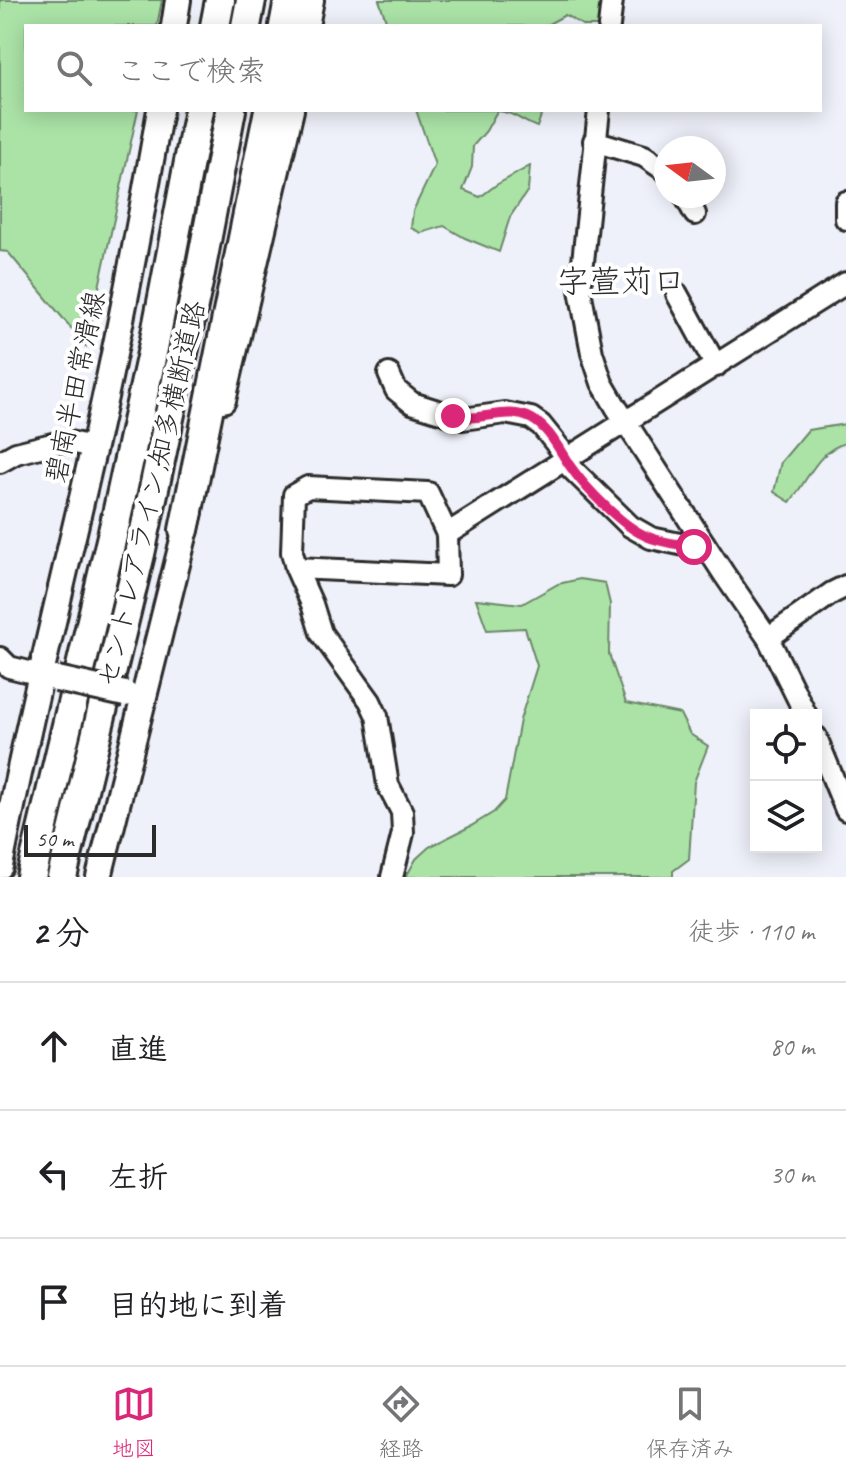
<!DOCTYPE html>
<html lang="ja">
<meta charset="utf-8">
<style>
:root{--surface:#fff;--page:#f6f6f6;--text:#202124;--muted:#757577;--line:#e0e0e0;--accent:#db2777}
body{margin:0;font-family:Caveat,"Klee One",sans-serif;background:var(--page);color:var(--text)}
.controls{position:absolute;right:24px;bottom:24px;display:grid;overflow:hidden;border-radius:0px;box-shadow:0 4px 20px #0003}
.controls button{width:72px;height:72px;display:grid;place-items:center;padding:0;border:0;border-bottom:2px solid var(--line);background:var(--surface);color:var(--text);font:40px sans-serif}
.compass{position:absolute;left:654px;top:136px;width:72px;height:72px;border-radius:50%;background:var(--surface);box-shadow:0 4px 20px #0003;rotate:285deg}
.scale{position:absolute;left:24px;bottom:20px;width:132px;box-sizing:border-box;padding-left:8px;border:4px solid #2b2b2b;border-top:0;font-size:22px;line-height:28px;white-space:nowrap;color:#2b2b2b;-webkit-text-stroke:6px #fff;paint-order:stroke}
.stop{position:absolute;width:24px;height:24px;margin:-18px;border:6px solid #db2777;border-radius:50%;background:#fff}
.stop.end{background:#db2777;border-color:#fff;box-shadow:0 2px 8px #0008}
.list{margin:0;padding:0;list-style:none}
h2{display:flex;justify-content:space-between;align-items:center;height:104px;margin:0;padding:0 32px;font-size:34px}
h2 small{font-size:26px;font-weight:400;color:var(--muted)}
.list li{display:grid;grid-template-columns:52px 1fr auto;gap:24px;align-items:center;box-sizing:border-box;height:128px;padding:0 32px;border-top:2px solid var(--line)}
.list b{display:block;font-size:30px;white-space:nowrap}
.list em{font-size:26px;font-style:normal;color:var(--muted)}
.icon{flex:none;width:44px;height:44px;fill:none;stroke:currentColor;stroke-width:2;stroke-linecap:round;stroke-linejoin:round}
.map{position:relative;flex:none;width:846px;height:877px;overflow:hidden}
.search{position:absolute;background:var(--surface);box-shadow:0 4px 20px #0003;left:24px;right:24px;top:24px;height:88px;display:flex;align-items:center;gap:20px;box-sizing:border-box;padding:0 28px;border-radius:0px;color:var(--muted);font-size:30px}
.sheet{height:488px;background:var(--surface)}
nav{display:flex;justify-content:space-around;align-items:center;box-sizing:border-box;height:112px;border-top:2px solid var(--line);background:var(--surface);font-size:22px;color:var(--muted)}
nav a{display:grid;justify-items:center;gap:4px}
nav .on{color:var(--accent)}
.map>svg:first-child{display:block}
.green{fill:#abe3a7;stroke:#6b8769;stroke-width:2}
.lines{fill:none;stroke-linecap:round;stroke-linejoin:round}
.minor-casing{stroke:#2b2b2b;stroke-width:26}
.major-casing{stroke:#2b2b2b;stroke-width:30}
.highway-casing{stroke:#2b2b2b;stroke-width:34}
.minor{stroke:#fff;stroke-width:20}
.major{stroke:#fff;stroke-width:24}
.highway{stroke:#fff;stroke-width:28}
.major-bridge-casing{stroke:#2b2b2b;stroke-width:30;stroke-linecap:butt}
.major-bridge{stroke:#fff;stroke-width:24}
.route{stroke:#db2777;stroke-width:10}
.labels{text-anchor:middle;dominant-baseline:central;stroke-width:8;stroke-linejoin:round;paint-order:stroke}
.street-label{font-size:28px;fill:#2b2b2b;stroke:#fff}
.quarter-label{font-size:32px;fill:#2b2b2b;stroke:#fff}
</style>
<div class="map">
<svg width="846" height="877" viewBox="0 0 846 877">
<rect width="100%" height="100%" fill="#eff1fa"/>
<filter id="ink" filterUnits="userSpaceOnUse"><feTurbulence type="fractalNoise" baseFrequency=".0125" numOctaves="2"/><feDisplacementMap in="SourceGraphic" scale="16" xChannelSelector="R" yChannelSelector="G"/><feConvolveMatrix kernelMatrix="1 2 1 2 8 2 1 2 1" color-interpolation-filters="sRGB"/></filter>
<g filter="url(#ink)">
<!-- green -->
<path class="green" d="M0,0h162l-5,26h-131v84h112l-52,236 -78,-94 -8,-1z
M379,0h223l-4,26h-14l-19,-11 -20,11h-157z
M416,110h122l4,3 -5,14c-14,-5 -24,-15 -40,-16l-11,20 -13,15 -1,21 -9,23 17,7 16,-12 34,-19 -2,24 -18,27 -11,35 -34,-14 -21,-12 -23,7 -10,-5 2,-17 22,-46z
M846,424v19c-29,7 -38,38 -56,59l-16,-10 7,-30 27,-32z
M580,579l25,4 5,21 -1,50 17,49 54,11 10,20 18,12 -14,36 -5,77 -16,12v6h-267l10,-18 13,-12 42,-21 23,-14 11,-12 15,-80 17,-54 -12,-38 -38,2 -11,-31 46,5 36,-20z"/>
<g class="lines">
<defs>
<path id="minor" d="M609,26l3,-26
M599,110l-19,180 12,63 10,30 14,24 108,167 44,64 38,77
M594,141l50,15 22,15
M685,196l10,18
M846,202v17
M677,294l39,72
M389,374l7,16 16,13 51,16 42,-6 26,5 10,7 20,25 10,18 59,58 21,12 43,9 10,-4
M0,462l16,-9 48,-12 30,6
M447,534l399,-251
M296,568l152,7 -1,-41 -19,-41 -120,-6 -14,8 -2,57 4,16 16,36 9,29 49,68 7,15 11,69 14,27 1,21 -11,44
M768,638l64,-45 14,-7
M0,658l9,9 32,8
M816,737l30,73"/>
<path id="major" d="M174,26l4,-26
M306,26l5,-26
M223,400l68,-290
M0,866c27,-139 61,-277 93,-415 26,-113 47,-227 67,-341
M99,877l91,-365"/>
<path id="highway" d="M215,26l5,-26
M246,26l5,-26
M284,26l5,-26
M184,530l85,-420
M31,877l85,-358 39,-180 44,-229
M62,877l78,-323 59,-276 32,-168"/>
</defs>
<!-- minor casing -->
<use href="#minor" class="minor-casing"/>
<!-- major casing -->
<use href="#major" class="major-casing"/>
<!-- highway casing -->
<use href="#highway" class="highway-casing"/>
<!-- minor -->
<use href="#minor" class="minor"/>
<!-- major -->
<use href="#major" class="major"/>
<!-- highway -->
<use href="#highway" class="highway"/>
<defs>
<path id="major-bridge" d="M57,679l68,15"/>
</defs>
<!-- major-bridge casing -->
<use href="#major-bridge" class="major-bridge-casing"/>
<!-- major-bridge -->
<use href="#major-bridge" class="major-bridge"/>
</g>
</g>
<g class="lines" filter="url(#ink)">
<!-- route -->
<path class="route" d="M453,416c26,7 54,-11 79,3 18,10 27,31 38,47 15,22 52,60 76,70 15,7 33,8 48,11"/>
</g>
<g class="labels">
<!-- street labels -->
<g class="street-label">
<text transform="translate(75 387) rotate(-78)">碧南半田常滑線</text>
<text transform="translate(151 494) rotate(-77)">セントレアライン;知多横断道路</text>
</g>
<!-- quarter labels -->
<g class="quarter-label">
<text x="621" y="281">字萱苅口</text>
</g>
</g>
</svg>
<div class="controls">
<button><svg class="icon" aria-label="locate" viewBox="0 0 24 24"><circle cx="12" cy="12" r="6"/><path d="M12 2v4M12 18v4M2 12h4M18 12h4"/></svg></button>
<button><svg class="icon" aria-label="layers" viewBox="0 0 24 24"><path d="M12 4l9 5-9 5-9-5zM3 14l9 5 9-5"/></svg></button>
</div>
<svg class="compass" viewBox="-18 -18 36 36"><path d="M0-13l5 13h-10z" fill="#e53935"/><path d="M0 13l5-13h-10z" fill="#757577"/></svg>
<div class="scale">50 m</div>
<div class="stop" style="left:694px;top:547px"></div>
<div class="stop end" style="left:453px;top:416px"></div>
<div class="search"><svg class="icon" aria-label="search" viewBox="0 0 24 24"><circle cx="10" cy="10" r="6"/><path d="M15 15l6 6"/></svg>ここで検索</div>
</div>
<section class="sheet">
<h2>2 分<small>徒歩 · 110 m</small></h2>
<ul class="list">
<li><svg class="icon" aria-label="ahead" viewBox="0 0 24 24"><path d="M12 20V5M6 11l6-6 6 6"/></svg><div><b>直進</b></div><em>80 m</em></li>
<li><svg class="icon" aria-label="left" viewBox="0 0 24 24"><path d="M17 20v-9H6M10 6l-5 5 5 5"/></svg><div><b>左折</b></div><em>30 m</em></li>
<li><svg class="icon" aria-label="arrive" viewBox="0 0 24 24"><path d="M6 21V4h12l-3 4 3 4H6"/></svg><div><b>目的地に到着</b></div></li>
</ul>
</section>
<nav>
<a class="on"><svg class="icon" aria-label="map" viewBox="0 0 24 24"><path d="M3 6l6-2 6 2 6-2v14l-6 2-6-2-6 2zM9 4v14M15 6v14"/></svg>地図</a>
<a><svg class="icon" aria-label="directions" viewBox="0 0 24 24"><path d="M12 3l9 9-9 9-9-9zM9 14v-3h6M13 9l2 2-2 2"/></svg>経路</a>
<a><svg class="icon" aria-label="saved" viewBox="0 0 24 24"><path d="M7 4h10v16l-5-4-5 4z"/></svg>保存済み</a>
</nav>
